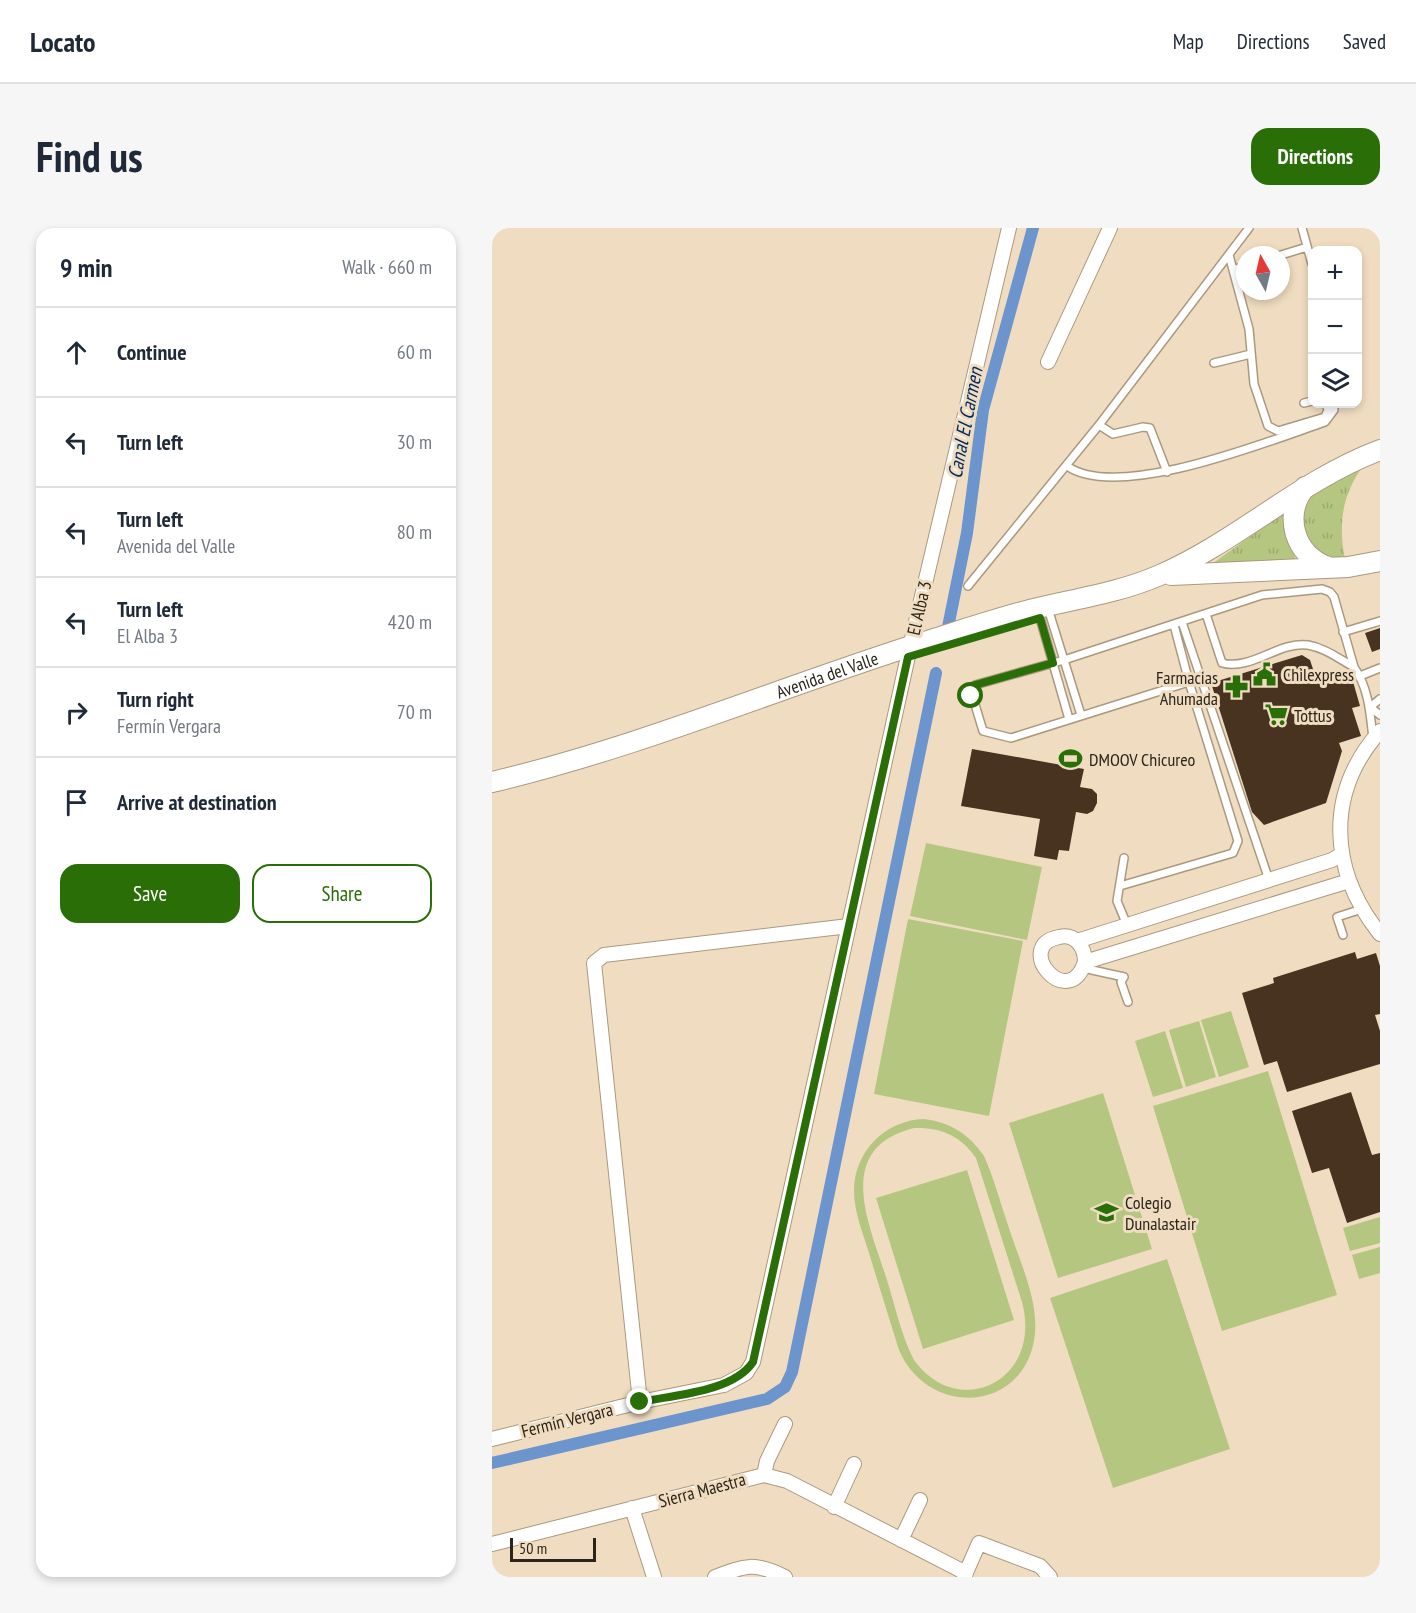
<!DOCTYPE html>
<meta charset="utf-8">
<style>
:root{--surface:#fff;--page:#f6f6f7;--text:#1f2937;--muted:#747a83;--line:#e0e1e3;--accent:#2a6e08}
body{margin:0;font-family:"PT Sans Narrow",sans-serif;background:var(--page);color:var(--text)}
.controls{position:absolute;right:18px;top:18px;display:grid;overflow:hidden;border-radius:12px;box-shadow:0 3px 9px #0003}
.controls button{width:54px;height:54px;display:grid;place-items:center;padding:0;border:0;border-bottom:2px solid var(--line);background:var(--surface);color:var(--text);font:30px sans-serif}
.compass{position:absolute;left:744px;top:18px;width:54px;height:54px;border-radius:50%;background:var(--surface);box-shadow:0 3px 9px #0003;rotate:352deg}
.scale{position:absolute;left:18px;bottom:15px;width:86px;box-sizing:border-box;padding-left:6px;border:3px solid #2b241a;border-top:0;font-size:16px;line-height:21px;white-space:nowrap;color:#2b241a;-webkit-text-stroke:4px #f0ddc1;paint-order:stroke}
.stop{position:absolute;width:18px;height:18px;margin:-14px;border:4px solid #2a6e08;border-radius:50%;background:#fff}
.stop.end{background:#2a6e08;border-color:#fff;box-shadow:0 2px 6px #0008}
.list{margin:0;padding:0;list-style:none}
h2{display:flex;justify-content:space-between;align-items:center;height:78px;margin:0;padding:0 24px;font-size:26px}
h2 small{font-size:20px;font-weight:400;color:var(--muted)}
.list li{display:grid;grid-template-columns:39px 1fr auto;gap:18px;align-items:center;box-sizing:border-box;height:90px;padding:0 24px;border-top:2px solid var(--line)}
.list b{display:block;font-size:22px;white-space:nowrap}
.list p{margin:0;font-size:20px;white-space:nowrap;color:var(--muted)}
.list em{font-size:20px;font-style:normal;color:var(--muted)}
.actions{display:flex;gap:12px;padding:18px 24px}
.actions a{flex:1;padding:14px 0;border:2px solid var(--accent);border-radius:18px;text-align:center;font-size:21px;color:var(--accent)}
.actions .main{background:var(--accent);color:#fff}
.icon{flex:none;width:33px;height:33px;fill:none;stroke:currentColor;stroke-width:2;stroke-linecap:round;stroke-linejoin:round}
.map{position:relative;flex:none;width:888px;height:1349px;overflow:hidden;border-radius:18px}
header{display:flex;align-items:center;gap:36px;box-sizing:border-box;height:84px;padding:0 30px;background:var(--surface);border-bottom:2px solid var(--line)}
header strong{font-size:28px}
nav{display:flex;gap:33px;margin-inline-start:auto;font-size:21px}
.intro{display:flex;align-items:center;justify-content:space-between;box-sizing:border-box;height:144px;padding:0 36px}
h1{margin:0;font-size:42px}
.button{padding:15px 27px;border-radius:18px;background:var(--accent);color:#fff;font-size:21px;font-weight:700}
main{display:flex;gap:36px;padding:0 36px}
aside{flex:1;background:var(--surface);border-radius:18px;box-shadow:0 3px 9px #0003}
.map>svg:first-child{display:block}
.grass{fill:url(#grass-tufts)}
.park{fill:#b5c680;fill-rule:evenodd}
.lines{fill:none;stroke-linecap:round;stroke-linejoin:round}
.canal{stroke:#6c94cd;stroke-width:12}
.building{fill:#483320}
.lane-casing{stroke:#ab997f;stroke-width:10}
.street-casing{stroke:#ab997f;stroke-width:16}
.secondary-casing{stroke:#ab997f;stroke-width:22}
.lane{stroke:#fff;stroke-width:7}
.street{stroke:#fff;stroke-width:14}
.secondary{stroke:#fff;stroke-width:20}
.route{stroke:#2a6e08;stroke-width:8}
.labels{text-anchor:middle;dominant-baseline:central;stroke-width:6;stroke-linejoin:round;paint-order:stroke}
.street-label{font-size:18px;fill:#2b241a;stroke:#f0ddc1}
.poi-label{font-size:18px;fill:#2b241a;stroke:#f0ddc1;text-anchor:start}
.water-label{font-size:20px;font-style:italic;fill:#02295c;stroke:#f0ddc1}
</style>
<header>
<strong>Locato</strong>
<nav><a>Map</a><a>Directions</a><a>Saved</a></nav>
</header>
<div class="intro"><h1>Find us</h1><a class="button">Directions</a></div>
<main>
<aside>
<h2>9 min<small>Walk · 660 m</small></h2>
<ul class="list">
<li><svg class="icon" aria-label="ahead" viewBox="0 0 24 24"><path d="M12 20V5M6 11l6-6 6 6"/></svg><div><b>Continue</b></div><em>60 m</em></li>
<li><svg class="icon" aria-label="left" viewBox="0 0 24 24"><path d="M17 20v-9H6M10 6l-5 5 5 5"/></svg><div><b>Turn left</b></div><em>30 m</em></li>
<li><svg class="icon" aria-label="left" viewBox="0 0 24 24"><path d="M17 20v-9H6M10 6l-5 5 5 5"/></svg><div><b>Turn left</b><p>Avenida del Valle</p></div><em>80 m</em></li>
<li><svg class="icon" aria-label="left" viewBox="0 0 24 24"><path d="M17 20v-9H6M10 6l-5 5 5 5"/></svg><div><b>Turn left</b><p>El Alba 3</p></div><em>420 m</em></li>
<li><svg class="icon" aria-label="right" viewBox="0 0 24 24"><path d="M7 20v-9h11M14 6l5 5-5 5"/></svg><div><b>Turn right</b><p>Fermín Vergara</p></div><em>70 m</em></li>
<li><svg class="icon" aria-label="arrive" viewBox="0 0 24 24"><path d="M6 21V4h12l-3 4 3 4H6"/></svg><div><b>Arrive at destination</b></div></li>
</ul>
<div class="actions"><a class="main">Save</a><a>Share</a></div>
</aside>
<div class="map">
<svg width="888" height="1349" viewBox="0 0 888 1349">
<defs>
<pattern id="grass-tufts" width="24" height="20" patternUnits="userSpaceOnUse" patternTransform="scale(1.5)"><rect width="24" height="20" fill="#b5c680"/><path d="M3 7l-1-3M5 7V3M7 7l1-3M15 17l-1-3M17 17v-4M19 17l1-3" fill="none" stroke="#9caa6e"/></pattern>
</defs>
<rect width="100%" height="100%" fill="#f0ddc1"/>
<!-- grass -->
<path class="grass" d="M871,238c-21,29 -25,58 -18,93h-18l-23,-21 -3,-24 9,-18z
M792,284l5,32 8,17 -88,5z"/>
<!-- park -->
<path class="park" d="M434,615l116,24 -15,73 -117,-24z
M416,691l115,22 -34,175 -115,-22z
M739,783l18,56 -30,10 -18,-57z
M707,793l17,56 -30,10 -17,-57z
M673,803l18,57 -30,9 -18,-56z
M776,843l69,224 -115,36 -69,-225z
M611,865l49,156 -94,29 -49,-155z
M432,891c26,3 45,15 60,37 10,22 16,46 24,69 11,36 33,78 26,116 -14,73 -107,75 -135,9 -10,-32 -20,-64 -30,-97 -6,-20 -15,-41 -15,-62 0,-39 31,-71 70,-72zM422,900c27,-1 47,8 62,30l46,144c21,78 -63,120 -108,58 -13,-25 -19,-55 -28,-83 -17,-53 -53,-129 28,-149z
M475,942l47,150 -91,29 -47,-151z
M888,989v26l-30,8 -7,-23z
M888,1019v26l-21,6 -7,-24z
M675,1031l63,190 -117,39 -63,-190z"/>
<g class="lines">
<!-- canal -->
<path class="canal" d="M456,399l19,-94 16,-123 50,-182
M0,1235l275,-64 18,-12 7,-15 144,-699"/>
</g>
<!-- building -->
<path class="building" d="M888,400v21l-8,3 -7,-19z
M810,427l8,5 6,18 25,-7 2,9 9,-2 8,28 -8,2 9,28 -22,7 3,8 -16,52 -62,22 -12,-13 -41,-129z
M480,521l112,20 -4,18 12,2 5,5v9l-4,8 -6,3 -11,-2 -7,39 -10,-1 -2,10 -23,-4 6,-37 -79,-13z
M863,724l2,7 19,-6 4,13v48l-5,1 5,16v33l-93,28 -10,-31 -13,4 -22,-72 32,-10 -1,-5z
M859,864l21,63 8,-2v59l-33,11 -18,-55 -17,5 -20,-62z"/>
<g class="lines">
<defs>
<path id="lane" d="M810,0l10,36
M737,27l20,74 5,55 14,42 10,5 47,-14 3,-7 -2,-6
M789,27l26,-8
M741,42l12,-4
M722,135l37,-9
M812,175l8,-2
M607,197l14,9 30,-7 7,1 17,44
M575,238c51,36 202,-25 258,-44l9,-12 -1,-4
M476,358l131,-161 150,-197
M714,386l16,49c29,8 57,-22 86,-18 17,3 31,14 46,22
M558,387l31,100
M548,390l29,101
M690,394l87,258
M682,397l15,57 -178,56 -28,-7 -13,-43 5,-3 89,-25 198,-65 60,-6 8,3 4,5 20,70c15,22 16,46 19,71
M851,404l37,-11
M868,448l20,-8
M878,479l10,8
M878,479l10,-8
M632,630l-7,43 10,24
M628,658l113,-33 5,-12 -49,-159
M851,707l-6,-18 25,-8
M591,740l41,9 -3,5 7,20"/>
<path id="street" d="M556,134l62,-134
M888,503c-55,62 -51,139 0,203
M585,713l255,-81 10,-6
M593,734c0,-15 -10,-29 -26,-25 -47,9 9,76 26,25l264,-81
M148,1174l-46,-439 10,-8 245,-29
M0,1211l148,-37 84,-17 22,-12 7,-11 157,-715 99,-419
M272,1247l3,-14 18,-37
M342,1279l20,-43
M140,1280l22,69
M409,1312l19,-40
M0,1316l272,-69 23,6 179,92
M223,1349c31,-12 40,-15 70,0
M472,1349l15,-34 61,23 10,11"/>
<g id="secondary">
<path d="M813,259c-22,28 -11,68 23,80"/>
<path d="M679,347l177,-8 32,-6"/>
<path id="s1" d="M0,554c144,-34 279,-91 419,-136 40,-12 79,-26 119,-36 44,-11 89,-17 130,-35 78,-34 140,-95 220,-125"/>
</g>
</defs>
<!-- lane casing -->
<use href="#lane" class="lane-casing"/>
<!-- street casing -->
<use href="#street" class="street-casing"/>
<!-- secondary casing -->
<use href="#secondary" class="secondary-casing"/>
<!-- lane -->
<use href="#lane" class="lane"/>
<!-- street -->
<use href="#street" class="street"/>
<!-- secondary -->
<use href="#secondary" class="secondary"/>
</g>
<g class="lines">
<!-- route -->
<path class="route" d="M148,1174c34,-7 93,-10 113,-40l155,-705 132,-39 13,45 -78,22 -5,3 1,8"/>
</g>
<!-- icons -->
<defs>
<symbol id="civic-bare" viewBox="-9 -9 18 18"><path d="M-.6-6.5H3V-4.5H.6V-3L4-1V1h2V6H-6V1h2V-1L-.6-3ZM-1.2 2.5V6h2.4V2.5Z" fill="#2a6e08" stroke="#f0ddc1" stroke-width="2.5" paint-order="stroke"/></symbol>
<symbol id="pharmacy-bare" viewBox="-9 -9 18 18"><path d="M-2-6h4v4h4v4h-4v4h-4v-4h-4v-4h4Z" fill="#2a6e08" stroke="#f0ddc1" stroke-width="2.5" paint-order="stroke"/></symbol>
<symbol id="supermarket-bare" viewBox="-9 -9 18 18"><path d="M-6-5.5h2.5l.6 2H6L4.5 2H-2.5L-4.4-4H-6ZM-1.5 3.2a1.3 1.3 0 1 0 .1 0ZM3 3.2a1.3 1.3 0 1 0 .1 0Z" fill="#2a6e08" stroke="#f0ddc1" stroke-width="2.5" paint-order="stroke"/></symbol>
<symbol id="stadium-bare" viewBox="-9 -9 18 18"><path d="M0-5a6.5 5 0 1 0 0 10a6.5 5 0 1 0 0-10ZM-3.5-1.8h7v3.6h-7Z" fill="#2a6e08" stroke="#f0ddc1" stroke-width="2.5" paint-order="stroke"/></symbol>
<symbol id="school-bare" viewBox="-9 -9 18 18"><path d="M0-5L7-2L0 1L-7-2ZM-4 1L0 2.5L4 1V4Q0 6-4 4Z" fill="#2a6e08" stroke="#f0ddc1" stroke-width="2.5" paint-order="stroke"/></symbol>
</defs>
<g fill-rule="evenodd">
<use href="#civic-bare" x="756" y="430" width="33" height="33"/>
<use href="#pharmacy-bare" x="728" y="442" width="33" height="33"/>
<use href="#supermarket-bare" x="768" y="470" width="33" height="33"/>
<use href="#stadium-bare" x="562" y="514" width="33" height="33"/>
<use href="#school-bare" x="598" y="968" width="33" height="33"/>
</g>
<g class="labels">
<!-- street labels -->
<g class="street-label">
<text transform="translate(427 380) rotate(-77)">El Alba 3</text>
<text stroke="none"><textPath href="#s1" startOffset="352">Avenida del Valle</textPath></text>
<text transform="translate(75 1192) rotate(-14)">Fermín Vergara</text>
<text transform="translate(210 1262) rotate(-15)">Sierra Maestra</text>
</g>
<!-- poi labels -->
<g class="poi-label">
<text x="791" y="446">Chilexpress</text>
<text x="726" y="449" text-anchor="end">Farmacias<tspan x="726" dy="21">Ahumada</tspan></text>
<text x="802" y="487">Tottus</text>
<text x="597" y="531">DMOOV Chicureo</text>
<text x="633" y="974">Colegio<tspan x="633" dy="21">Dunalastair</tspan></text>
</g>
<!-- water labels -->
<g class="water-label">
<text transform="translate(473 195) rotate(-79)">Canal El Carmen</text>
</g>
</g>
</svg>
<div class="controls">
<button>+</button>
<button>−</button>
<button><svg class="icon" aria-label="layers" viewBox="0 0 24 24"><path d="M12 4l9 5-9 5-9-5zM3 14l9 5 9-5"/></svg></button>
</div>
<svg class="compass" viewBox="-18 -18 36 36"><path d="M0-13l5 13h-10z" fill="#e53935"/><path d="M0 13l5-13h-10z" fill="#747a83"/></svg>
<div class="scale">50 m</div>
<div class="stop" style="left:479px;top:468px"></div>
<div class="stop end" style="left:148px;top:1174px"></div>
</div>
</main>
